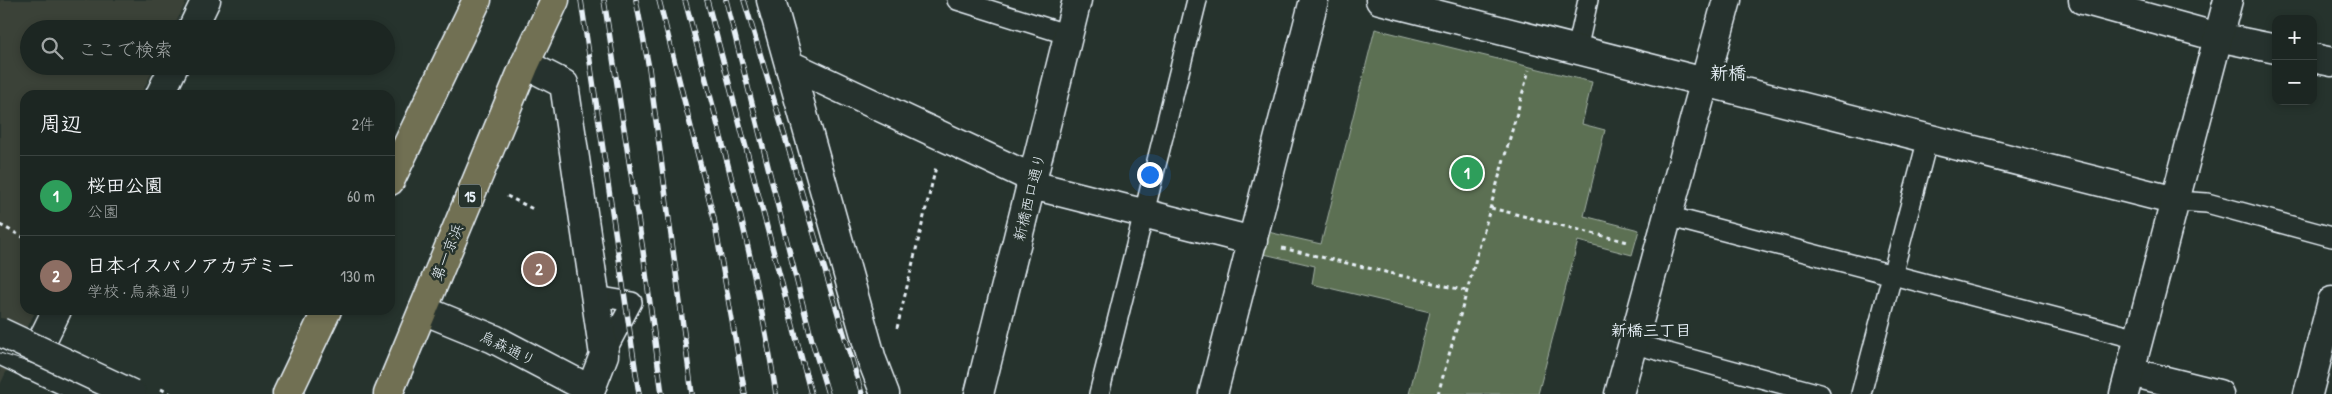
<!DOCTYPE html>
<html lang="ja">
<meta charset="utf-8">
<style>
:root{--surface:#1c2622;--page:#29322f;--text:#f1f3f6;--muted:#a0a5a5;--line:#3a4340;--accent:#ff9aa2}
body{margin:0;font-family:"Patrick Hand","Klee One",sans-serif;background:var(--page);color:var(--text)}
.controls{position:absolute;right:15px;top:15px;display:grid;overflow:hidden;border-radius:10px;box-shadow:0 2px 8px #0003}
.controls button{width:45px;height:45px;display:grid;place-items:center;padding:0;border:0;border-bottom:1px solid var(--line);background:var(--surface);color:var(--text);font:25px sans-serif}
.you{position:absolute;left:1149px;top:174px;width:18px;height:18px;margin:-12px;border:4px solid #fff;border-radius:50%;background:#1a73e8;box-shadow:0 0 0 8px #1a73e833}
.badge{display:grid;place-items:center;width:32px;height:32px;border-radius:50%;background:var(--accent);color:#fff;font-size:16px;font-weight:700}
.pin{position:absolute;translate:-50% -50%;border:2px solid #fff;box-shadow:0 1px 5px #0006}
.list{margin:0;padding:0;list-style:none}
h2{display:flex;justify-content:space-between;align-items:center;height:65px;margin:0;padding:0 20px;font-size:21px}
h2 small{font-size:16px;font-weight:400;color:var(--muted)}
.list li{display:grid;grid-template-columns:32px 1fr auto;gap:15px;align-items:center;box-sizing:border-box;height:80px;padding:0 20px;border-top:1px solid var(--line)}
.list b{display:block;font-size:19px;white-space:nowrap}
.list p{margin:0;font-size:16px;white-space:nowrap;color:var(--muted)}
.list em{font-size:16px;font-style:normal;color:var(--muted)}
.icon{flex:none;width:28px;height:28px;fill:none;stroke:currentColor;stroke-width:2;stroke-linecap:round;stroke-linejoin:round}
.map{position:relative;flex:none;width:2332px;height:394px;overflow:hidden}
.search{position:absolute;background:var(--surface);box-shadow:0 2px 8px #0003;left:20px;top:20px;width:375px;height:55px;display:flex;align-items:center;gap:12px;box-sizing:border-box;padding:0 18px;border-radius:28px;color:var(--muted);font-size:19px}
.panel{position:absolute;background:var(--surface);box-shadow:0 2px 8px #0003;left:20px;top:90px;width:375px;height:225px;border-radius:15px}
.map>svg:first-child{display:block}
.built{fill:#3a4238}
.green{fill:#5c6f52;stroke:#a2b0a5}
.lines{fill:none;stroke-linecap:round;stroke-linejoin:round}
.lane-casing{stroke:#e8f1f8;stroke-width:22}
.street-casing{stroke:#e8f1f8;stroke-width:31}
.secondary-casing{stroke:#e8f1f8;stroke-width:31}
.highway-casing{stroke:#e8f1f8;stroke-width:31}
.path{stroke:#e8f1f8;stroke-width:3;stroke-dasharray:4 4;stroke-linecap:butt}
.lane{stroke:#26332d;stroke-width:19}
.street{stroke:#26332d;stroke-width:28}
.secondary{stroke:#26332d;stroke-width:28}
.highway{stroke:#716f52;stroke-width:28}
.tram{stroke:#e8f1f8;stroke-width:1}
.rail-casing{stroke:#e8f1f8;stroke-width:5.5}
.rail{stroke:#26332d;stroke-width:4;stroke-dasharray:11;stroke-linecap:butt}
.street-bridge-casing{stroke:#e8f1f8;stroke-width:31;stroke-linecap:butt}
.street-bridge{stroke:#26332d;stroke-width:28}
.labels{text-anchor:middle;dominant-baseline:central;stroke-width:5;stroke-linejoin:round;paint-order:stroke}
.shield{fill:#26332d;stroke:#aeb8bb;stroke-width:1}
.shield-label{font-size:14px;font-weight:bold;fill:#e8f1f8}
.street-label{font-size:15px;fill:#e8f1f8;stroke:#26332d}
.neighbourhood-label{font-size:16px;font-weight:bold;fill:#e8f1f8;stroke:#26332d}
.quarter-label{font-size:18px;font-weight:bold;fill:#e8f1f8;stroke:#26332d}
</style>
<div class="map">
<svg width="2332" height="394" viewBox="0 0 2332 394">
<rect width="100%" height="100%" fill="#26332d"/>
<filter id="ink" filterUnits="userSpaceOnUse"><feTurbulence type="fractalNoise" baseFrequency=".02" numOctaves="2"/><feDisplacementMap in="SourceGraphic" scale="10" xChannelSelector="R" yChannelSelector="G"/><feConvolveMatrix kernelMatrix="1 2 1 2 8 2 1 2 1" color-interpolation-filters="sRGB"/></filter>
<g filter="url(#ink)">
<!-- built -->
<path class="built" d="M0,0h187l-14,29h-144v37h126l-14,29h-116v215h11l-36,75z"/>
<!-- green -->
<path class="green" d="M1375,29l217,53 -10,42 23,6 -21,86 55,14 -7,25 -54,-14 -40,153h-129l21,-82 -118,-28 3,-18 -51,-12 4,-22 53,12z"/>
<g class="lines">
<defs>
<path id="lane" d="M957,0l112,35
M1577,50l11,-50
M2176,201l31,2 125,34
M1667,216l471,123
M596,296l36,6 -28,53
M1631,343l189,51
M1099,394l98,-394
M1861,394l67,-256"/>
<path id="street" d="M771,0l101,360 13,34
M1380,0l796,201
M2083,0l135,37 58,12
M192,29l14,-29
M2313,58l19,4
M790,65l244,114
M160,95l14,-29
M1032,185l221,56
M30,365l27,-55
M2130,372l89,22
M979,394l98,-394
M1213,394l101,-394
M1619,394l108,-394
M2308,394l24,-93"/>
<path id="secondary" d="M525,64l39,20 40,271 -15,39
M423,310l71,29 97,51
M0,350l93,44
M2124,394l104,-394"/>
<path id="highway" d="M390,181l87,-181
M287,394l40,-84
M388,394l137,-330 30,-64"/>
</defs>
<!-- lane casing -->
<use href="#lane" class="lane-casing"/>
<!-- street casing -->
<use href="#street" class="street-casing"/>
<!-- secondary casing -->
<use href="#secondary" class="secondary-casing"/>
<!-- highway casing -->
<use href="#highway" class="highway-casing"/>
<!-- path -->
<path class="path" d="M507,196l26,13
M1491,208l137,34
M0,225l25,13
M1282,248l185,43
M897,328l39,-161
M161,389l10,5
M1438,394l91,-324"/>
<!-- lane -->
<use href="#lane" class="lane"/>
<!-- street -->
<use href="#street" class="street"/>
<!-- secondary -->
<use href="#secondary" class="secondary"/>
<!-- highway -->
<use href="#highway" class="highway"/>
<!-- tram -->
<path class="tram" d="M0,353l65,21 39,20"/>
<defs>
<path id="rail" d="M581,0l58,394
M604,0l39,251 19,143
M636,0l13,68 43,326
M659,0l55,219 31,175
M685,0c34,130 71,261 91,394
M707,0l104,394
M726,0l86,341 16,53
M744,0l118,394"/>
</defs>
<!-- rail casing -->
<use href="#rail" class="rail-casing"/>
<!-- rail -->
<use href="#rail" class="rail"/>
<defs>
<path id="street-bridge" d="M0,332l132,62"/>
</defs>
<!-- street-bridge casing -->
<use href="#street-bridge" class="street-bridge-casing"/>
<!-- street-bridge -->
<use href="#street-bridge" class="street-bridge"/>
</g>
</g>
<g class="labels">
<!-- shield labels -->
<rect class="shield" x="459" y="184.5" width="22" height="23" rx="4"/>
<g class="shield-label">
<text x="470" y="196">15</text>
</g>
<!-- street labels -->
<g class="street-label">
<text transform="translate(1029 197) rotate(-76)">新橋西口通り</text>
<text transform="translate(447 252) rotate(-68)">第一京浜</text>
<text transform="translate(508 348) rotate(26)">烏森通り</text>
</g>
<!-- neighbourhood labels -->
<g class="neighbourhood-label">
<text x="1651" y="330">新橋三丁目</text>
</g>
<!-- quarter labels -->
<g class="quarter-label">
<text x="1728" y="72">新橋</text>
</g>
</g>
</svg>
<div class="controls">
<button>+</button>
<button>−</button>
</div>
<div class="you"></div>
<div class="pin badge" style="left:1467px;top:173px;background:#2e9e5b">1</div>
<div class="pin badge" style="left:539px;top:269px;background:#8d6e63">2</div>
<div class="search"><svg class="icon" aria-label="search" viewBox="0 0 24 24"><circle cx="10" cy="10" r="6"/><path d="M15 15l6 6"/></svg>ここで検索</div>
<section class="panel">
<h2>周辺<small>2件</small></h2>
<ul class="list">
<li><span class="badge" style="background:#2e9e5b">1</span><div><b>桜田公園</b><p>公園</p></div><em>60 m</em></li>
<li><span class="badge" style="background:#8d6e63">2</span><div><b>日本イスパノアカデミー</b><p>学校 · 烏森通り</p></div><em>130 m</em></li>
</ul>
</section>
</div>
